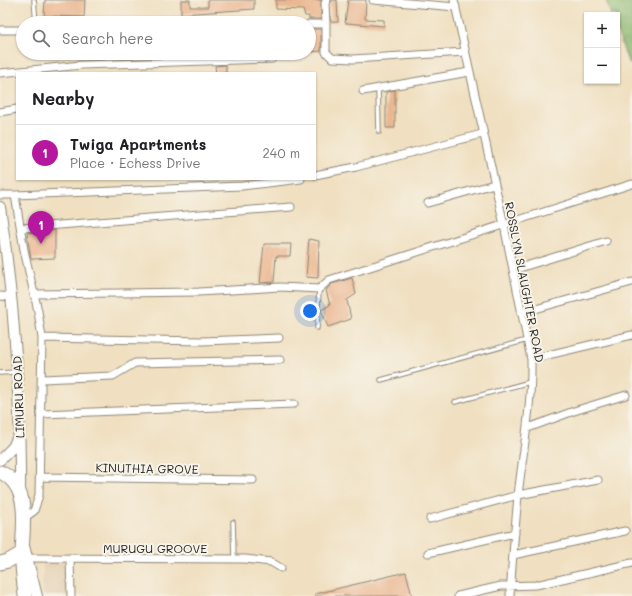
<!DOCTYPE html>
<meta charset="utf-8">
<style>
:root{--surface:#fff;--page:#f2f2f2;--text:#202124;--muted:#757577;--line:#e0e0e0;--accent:#b5179e}
body{margin:0;font-family:Mali,sans-serif;background:var(--page);color:var(--text)}
.controls{position:absolute;right:12px;top:12px;display:grid;overflow:hidden;border-radius:0px;box-shadow:0 1px 3px #0004}
.controls button{width:36px;height:36px;display:grid;place-items:center;padding:0;border:0;border-bottom:1px solid var(--line);background:var(--surface);color:var(--text);font:20px sans-serif}
.you{position:absolute;left:310px;top:311px;width:14px;height:14px;margin:-10px;border:3px solid #fff;border-radius:50%;background:#1a73e8;box-shadow:0 0 0 6px #1a73e833}
.badge{display:grid;place-items:center;width:26px;height:26px;border-radius:50%;background:var(--accent);color:#fff;font-size:13px;font-weight:700}
.pin{position:absolute;translate:-50% -33px;filter:drop-shadow(0 1px 2px #0008)}
.pin::after{content:'';position:absolute;top:21px;width:14px;height:12px;background:inherit;clip-path:polygon(0 0,100% 0,50% 100%)}
.list{margin:0;padding:0;list-style:none}
h2{display:flex;justify-content:space-between;align-items:center;height:52px;margin:0;padding:0 16px;font-size:17px}
h2 small{font-size:13px;font-weight:400;color:var(--muted)}
.list li{display:grid;grid-template-columns:26px 1fr auto;gap:12px;align-items:center;box-sizing:border-box;height:56px;padding:0 16px;border-top:1px solid var(--line)}
.list b{display:block;font-size:15px;white-space:nowrap}
.list p{margin:0;font-size:13px;white-space:nowrap;color:var(--muted)}
.list em{font-size:13px;font-style:normal;color:var(--muted)}
.icon{flex:none;width:22px;height:22px;fill:none;stroke:currentColor;stroke-width:2;stroke-linecap:round;stroke-linejoin:round}
.map{position:relative;flex:none;width:632px;height:596px;overflow:hidden}
.search{position:absolute;background:var(--surface);box-shadow:0 1px 3px #0004;left:16px;top:16px;width:300px;height:44px;display:flex;align-items:center;gap:10px;box-sizing:border-box;padding:0 14px;border-radius:22px;color:var(--muted);font-size:15px}
.panel{position:absolute;background:var(--surface);box-shadow:0 1px 3px #0004;left:16px;top:72px;width:300px;height:108px;border-radius:0px}
.map>svg:first-child{display:block}
.built{fill:#e4d1b4}
.forest{fill:url(#forest-crowns);stroke:#5a704c}
.building{fill:#ebb791}
.lines{fill:none;stroke-linecap:round;stroke-linejoin:round}
.lane-casing{stroke:#8e8676;stroke-width:5.5}
.street-casing{stroke:#8e8676;stroke-width:9}
.secondary-casing{stroke:#8e8676;stroke-width:12}
.highway-casing{stroke:#8e8676;stroke-width:15}
.lane{stroke:#fff;stroke-width:3.5}
.street{stroke:#fff;stroke-width:7}
.secondary{stroke:#fff;stroke-width:10}
.highway{stroke:#fff;stroke-width:13}
.labels{text-anchor:middle;dominant-baseline:central;stroke-width:4;stroke-linejoin:round;paint-order:stroke}
.street-label{font-size:12px;fill:#2b2b2b;stroke:#f7f3e8}
</style>
<div class="map">
<svg width="632" height="596" viewBox="0 0 632 596">
<defs>
<pattern id="forest-crowns" width="20" height="18" patternUnits="userSpaceOnUse"><rect width="20" height="18" fill="#89b56d"/><path d="M2 6a3 3 0 1 1 6 0M12 15a3 3 0 1 1 6 0" fill="none" stroke="#70935a"/></pattern>
</defs>
<rect width="100%" height="100%" fill="#f7f3e8"/>
<filter id="ink" filterUnits="userSpaceOnUse"><feTurbulence type="fractalNoise" baseFrequency=".025" numOctaves="2"/><feDisplacementMap in="SourceGraphic" scale="8" xChannelSelector="R" yChannelSelector="G"/><feConvolveMatrix kernelMatrix="1 2 1 2 8 2 1 2 1" color-interpolation-filters="sRGB"/></filter>
<filter id="wash" filterUnits="userSpaceOnUse"><feTurbulence type="fractalNoise" baseFrequency=".012" numOctaves="4" result="noise"/><feDisplacementMap in="SourceGraphic" scale="16" xChannelSelector="R" yChannelSelector="G"/><feGaussianBlur stdDeviation="0.9" result="paint"/><feColorMatrix in="noise" values="0 0 0 0 0 0 0 0 0 0 0 0 0 0 0 0 0 1.4 0 .05"/><feComposite in="paint" operator="in"/></filter>
<g filter="url(#wash)">
<rect width="100%" height="100%" fill="#f0e0c1"/>
<!-- built -->
<path class="built" d="M43,561l25,2 1,33h-26z"/>
<!-- forest -->
<path class="forest" d="M606,0h26v64l-4,-2 -11,-31v-16h-6z"/>
<g id="blocks">
<!-- building -->
<path class="building" d="M45,0h40l-1,17 -40,-1z
M181,0h9v7h18v-7h46v9l-73,5z
M276,0h45v19h-12v-3h-4l-2,-6 -27,-1z
M332,0h5l1,22h-7l-1,-18z
M348,0h18l-1,19 19,1v6l-39,-3z
M309,29h12v22l-12,1z
M226,65v8h-10l-1,-7z
M395,90v38h-9v-36z
M55,230v28l-24,1 -4,-26z
M309,239l10,2 -1,37 -12,-1z
M264,244h27l-1,12h-14l-2,26 -14,1z
M352,278l4,16 -9,6 4,19 -23,8 -7,-17 9,-5 -4,-15 6,-6z
M406,572l6,24h-97v-2z"/>
</g>
</g>
<g filter="url(#ink)">
<use href="#blocks" fill-opacity="0" stroke="#8e8676" stroke-width="1"/>
<g class="lines">
<defs>
<path id="lane" d="M34,0l2,23
M378,89l1,43
M317,328l2,-39
M0,373l16,-1
M381,380l146,-40
M455,402l75,-20
M233,522l1,37"/>
<path id="street" d="M373,0l83,7
M454,0l50,225 27,134c1,47 -8,91 -13,137 -3,33 -6,67 -8,100
M309,24h17l-1,-21 2,-3
M326,24v28l6,6 21,1 112,-7
M0,30h23
M0,73l82,-8 190,-6
M363,91l106,-19
M0,112l17,-3
M315,175l41,-8 126,-33
M0,195h15l9,55 14,61 4,27 -3,157 -5,16 -11,8
M15,195l227,-9 59,-7
M428,203l66,-19
M21,228l270,-21
M513,270l93,-29
M35,294l164,-2 81,-5 39,2 10,-9 303,-96
M0,296l12,1
M521,313l111,-31
M42,338l161,3 76,-3
M531,359l101,-24
M42,379l71,-3 22,-13 145,-3
M42,414l252,-10
M528,428l46,-17 52,-16
M40,477l213,3
M430,519l88,-24 80,-15
M428,553l87,-20
M513,555l112,-24
M28,558l217,1 26,3 10,6
M70,558l1,38
M458,596l43,-10 35,-1 96,-22"/>
<path id="secondary" d="M0,207c14,94 21,189 20,284
M0,460l13,-13 6,-13
M24,546l13,50"/>
<path id="highway" d="M0,472c31,14 23,53 22,81 -1,14 2,29 3,43
M0,563l8,-2 14,-8"/>
</defs>
<!-- lane casing -->
<use href="#lane" class="lane-casing"/>
<!-- street casing -->
<use href="#street" class="street-casing"/>
<!-- secondary casing -->
<use href="#secondary" class="secondary-casing"/>
<!-- highway casing -->
<use href="#highway" class="highway-casing"/>
<!-- lane -->
<use href="#lane" class="lane"/>
<!-- street -->
<use href="#street" class="street"/>
<!-- secondary -->
<use href="#secondary" class="secondary"/>
<!-- highway -->
<use href="#highway" class="highway"/>
</g>
</g>
<g class="labels">
<!-- street labels -->
<g class="street-label">
<text transform="translate(525 282) rotate(79)">ROSSLYN SLAUGHTER ROAD</text>
<text transform="translate(18 397) rotate(-92)">LIMURU ROAD</text>
<text transform="translate(147 468) rotate(1)">KINUTHIA GROVE</text>
<text x="155" y="548">MURUGU GROOVE</text>
</g>
</g>
</svg>
<div class="controls">
<button>+</button>
<button>−</button>
</div>
<div class="you"></div>
<div class="pin badge" style="left:41px;top:244px">1</div>
<div class="search"><svg class="icon" aria-label="search" viewBox="0 0 24 24"><circle cx="10" cy="10" r="6"/><path d="M15 15l6 6"/></svg>Search here</div>
<section class="panel">
<h2>Nearby<small></small></h2>
<ul class="list">
<li><span class="badge">1</span><div><b>Twiga Apartments</b><p>Place · Echess Drive</p></div><em>240 m</em></li>
</ul>
</section>
</div>
